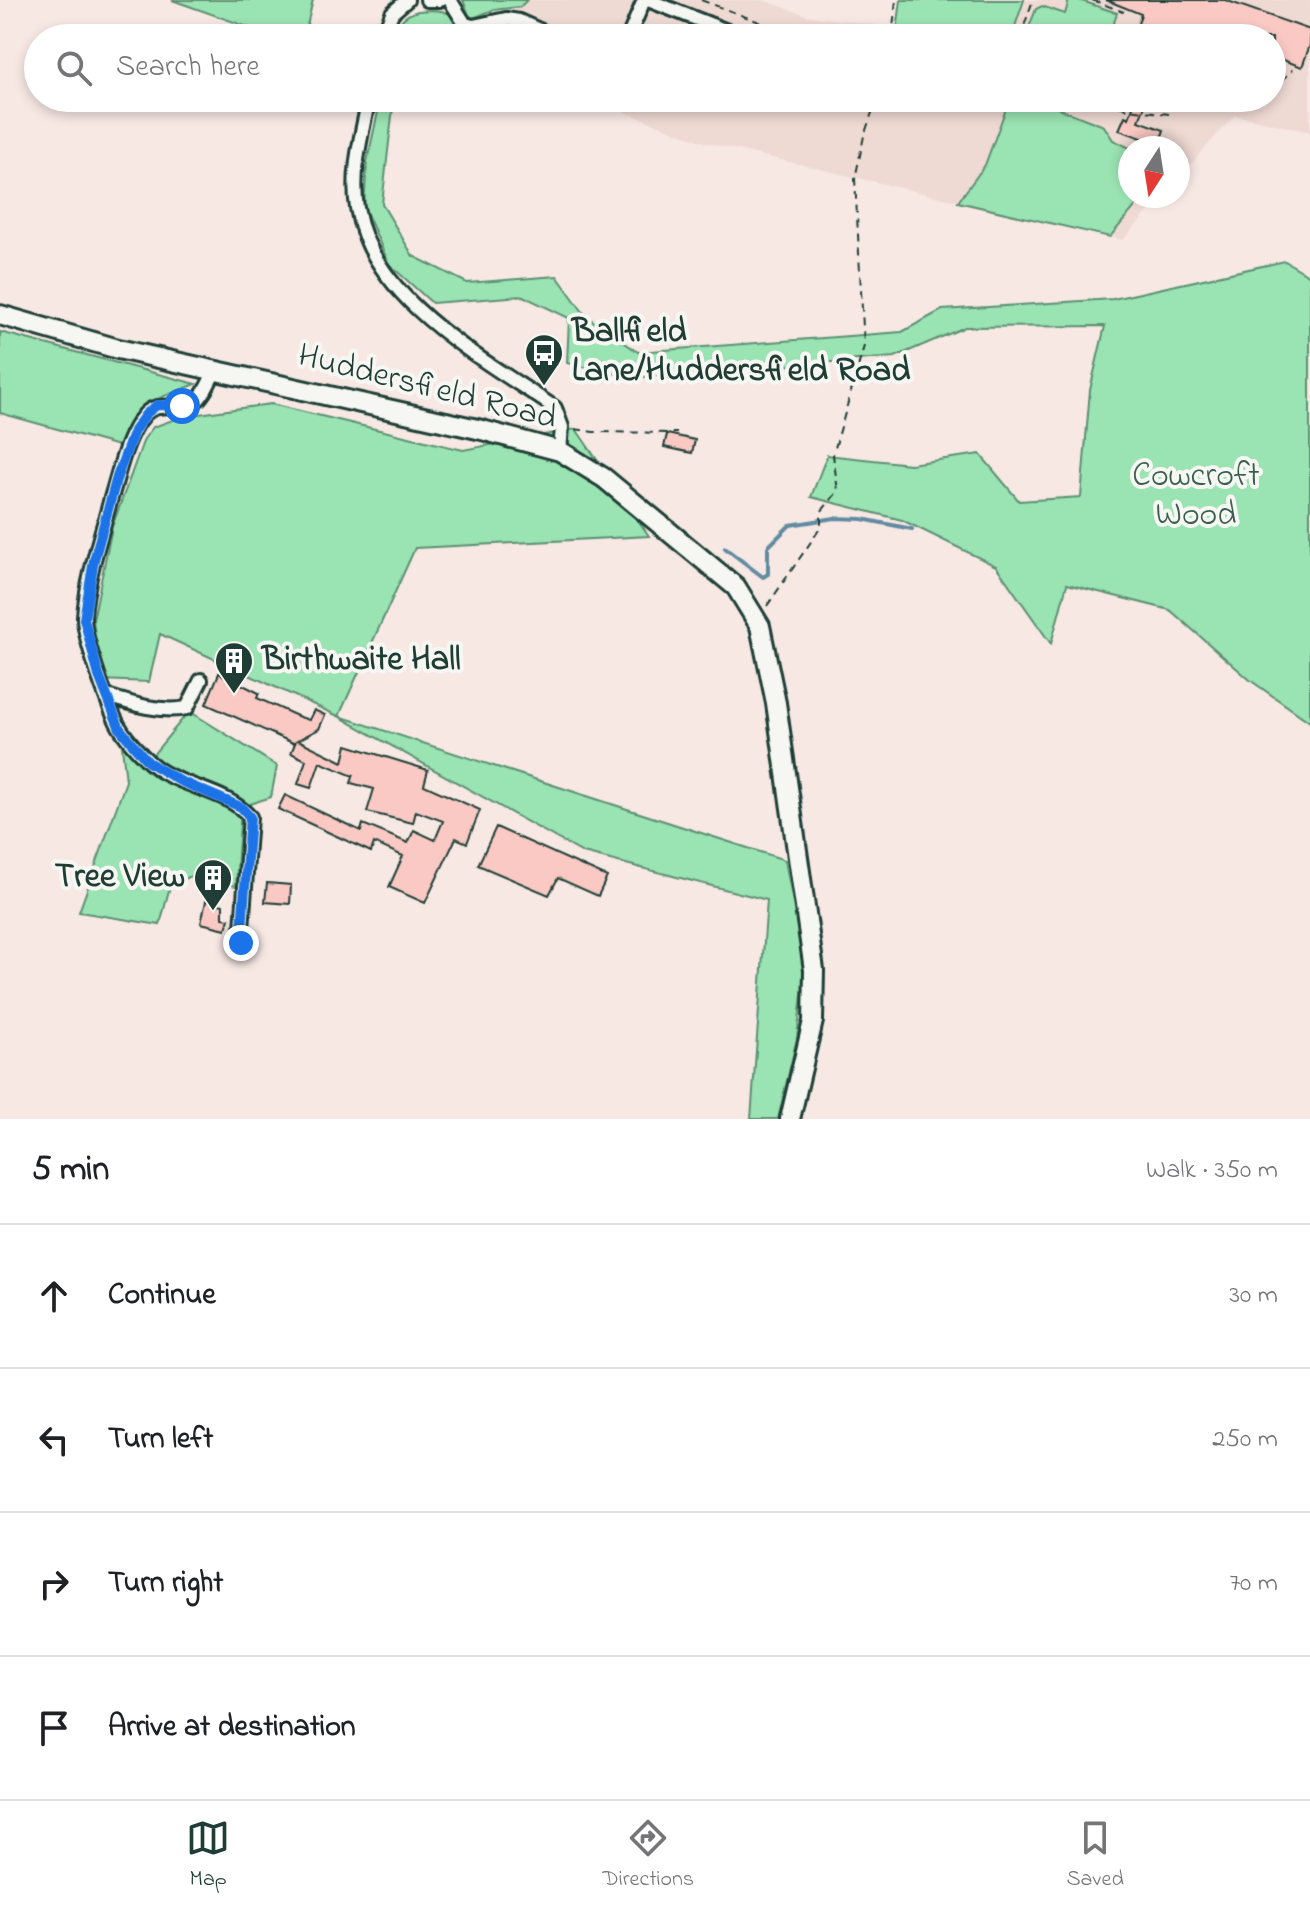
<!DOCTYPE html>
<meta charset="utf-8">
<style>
:root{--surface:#fff;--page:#f2f2f2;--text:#202124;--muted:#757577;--line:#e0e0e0;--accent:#1f3d34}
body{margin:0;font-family:"Indie Flower",sans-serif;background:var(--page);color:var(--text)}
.compass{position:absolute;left:1118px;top:136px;width:72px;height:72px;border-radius:50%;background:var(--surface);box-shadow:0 4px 12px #0003;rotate:192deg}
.stop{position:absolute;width:24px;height:24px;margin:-18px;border:6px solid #1a73e8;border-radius:50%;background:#fff}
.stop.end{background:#1a73e8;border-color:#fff;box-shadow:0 2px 8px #0008}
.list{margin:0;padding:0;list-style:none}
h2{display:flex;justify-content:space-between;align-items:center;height:104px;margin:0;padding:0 32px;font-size:34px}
h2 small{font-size:26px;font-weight:400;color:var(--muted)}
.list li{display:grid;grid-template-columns:52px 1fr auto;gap:24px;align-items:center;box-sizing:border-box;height:144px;padding:0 32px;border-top:2px solid var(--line)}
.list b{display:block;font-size:30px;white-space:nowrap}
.list em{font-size:26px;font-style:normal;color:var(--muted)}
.icon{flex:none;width:44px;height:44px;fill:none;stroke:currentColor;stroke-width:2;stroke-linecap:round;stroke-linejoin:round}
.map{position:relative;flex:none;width:1310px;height:1119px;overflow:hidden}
.search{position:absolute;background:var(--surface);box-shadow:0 4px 12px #0003;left:24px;right:24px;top:24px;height:88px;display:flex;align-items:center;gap:20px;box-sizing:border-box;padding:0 28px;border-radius:44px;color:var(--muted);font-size:30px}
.sheet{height:680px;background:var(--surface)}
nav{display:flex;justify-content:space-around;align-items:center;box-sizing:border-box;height:112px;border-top:2px solid var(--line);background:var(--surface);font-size:22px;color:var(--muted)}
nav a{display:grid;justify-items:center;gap:4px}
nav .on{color:var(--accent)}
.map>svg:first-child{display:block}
.built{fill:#efd9d3}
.green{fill:#9ae3b2;stroke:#5c9073;stroke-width:2}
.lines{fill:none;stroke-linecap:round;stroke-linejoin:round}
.stream{stroke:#628ba1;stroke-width:4}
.building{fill:#fac9c3;stroke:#1f3d34;stroke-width:2}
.minor-casing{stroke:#1f3d34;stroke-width:18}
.highway-casing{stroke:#1f3d34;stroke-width:24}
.path{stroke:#1f3d34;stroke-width:2;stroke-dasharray:8 6;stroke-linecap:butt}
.minor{stroke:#f6f6f2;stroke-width:12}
.highway{stroke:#f6f6f2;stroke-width:18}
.route{stroke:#1a73e8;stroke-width:10}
.labels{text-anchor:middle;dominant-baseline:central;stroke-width:8;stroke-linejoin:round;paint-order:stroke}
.poi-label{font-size:34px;font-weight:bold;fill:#1f3d34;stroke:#f6f6f2;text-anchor:start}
.street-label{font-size:34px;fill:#1f3d34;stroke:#f6f6f2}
.park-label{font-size:34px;fill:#385e4d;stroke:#f6f6f2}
</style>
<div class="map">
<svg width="1310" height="1119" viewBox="0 0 1310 1119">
<rect width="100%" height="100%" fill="#f7e8e4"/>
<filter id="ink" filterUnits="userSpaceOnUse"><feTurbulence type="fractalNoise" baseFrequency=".0125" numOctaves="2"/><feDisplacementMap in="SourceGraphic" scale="16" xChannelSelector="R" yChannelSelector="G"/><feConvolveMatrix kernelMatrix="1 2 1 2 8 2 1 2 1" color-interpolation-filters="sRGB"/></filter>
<g filter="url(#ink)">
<!-- built -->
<path class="built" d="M455,0h308l46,16 88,12 4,-28h409v132l-75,-17 -57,63v-30h-48v48h32l-39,44 -419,-98 -117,-44h685v-60h-844l-31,-12 11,-13 46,-9z"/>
<!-- green -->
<path class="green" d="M172,0h141l-9,38h-25z
M463,0h64l-7,7 -27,3 -20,8 -4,-3z
M901,0h123l-13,38h-115z
M1069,0h10l38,13 -4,13 -88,12 11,-29 6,-3 23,8z
M418,11c18,-2 32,-2 43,14l-3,13h-30l-22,-8 -2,8h-10c3,-15 9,-23 24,-27z
M381,98h13l-12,106 31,52 54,27 90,-7 29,40 52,36 264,-20 40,-22 171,-11 172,-38 25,15v446l-60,-42 -80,-70 -103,-26 -16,60 -55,-78 -94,-46 -91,-23 16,-42 83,9 70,-10 39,47 62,-4 9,-107 15,-64 -140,1 -70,30 -265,21 -63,-15 2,-45 -46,-22 -91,7 -43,-39 -25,-57 3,-45z
M1010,98h22l72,28 9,14 17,8v48h14l-34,41 -152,-35 27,-37z
M0,332l196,52c-43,17 -58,16 -74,63l-122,-34z
M271,404l192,46 113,-21 73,107 -234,12 -76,168 446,144 20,108 -8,70 -19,81h-27l16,-219 -184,-47 -245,-137 -178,-82 -11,48 -49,-2 -7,-60 19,-93 32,-88 9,-12 31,-11z
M189,711l88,55 -6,31 -30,10 -5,79 -45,-10 -21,10 -10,39 -81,-13 47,-131 -6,-52 28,32z"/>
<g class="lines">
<!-- stream -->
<path class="stream" d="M725,548l38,29 5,-3v-27l22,-22 45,-7 27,1 50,10"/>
</g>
<!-- building -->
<path class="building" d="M1106,0h119l85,30v15l-8,22 -30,-11v-18h-53l-10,-4 -2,4h-57l2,-5 -15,-6 4,-13z
M1136,98h12l-9,23 25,9 -5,14 -40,-14 6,-14 4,2z
M667,434l28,6 -3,13 -28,-6z
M219,673l40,20 -2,5 40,18 12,4 5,-10 11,5 -6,14 -21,11 45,22 4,-17 81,25 -4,15 56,25 -13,33 -11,-5 -31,65 -36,-16 14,-31 -29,-13 -3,9 -93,-43 7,-14 76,36 2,-7 45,19 6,-13 21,10 8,-19 -27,-10 -3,12 -46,-11 7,-23 -23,-6 3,-9 -1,2 -33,-14 -9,26 -13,-4 8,-24 -15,-7 5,-12 -3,2 -87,-39z
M496,827l111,50 -9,19 -40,-18 -9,17 -71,-30z
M267,883l24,2 -1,19 -25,-2z
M215,892l4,12 4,1v13l6,1 -3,10 -25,-6 5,-22h3z"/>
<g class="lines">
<defs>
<path id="minor" d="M427,0h13
M450,0l15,24 8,2 33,-7 13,2 38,17
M648,0l97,38
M382,38l10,-25 15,-13
M628,38l16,-38
M369,98c-7,35 -18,74 -12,110 15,93 127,151 198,200l7,19 -2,24
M215,371c-5,9 -11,25 -19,30 -17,12 -36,-2 -51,13 -19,21 -26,58 -34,84 -10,38 -24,79 -27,118 -1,20 26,98 38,115 6,9 15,19 23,27 28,30 79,29 105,59l-9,126
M107,696c25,8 53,17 80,12l14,-28"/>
<path id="highway" d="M0,315l118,34 364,81 78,21 44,27 132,109 24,39 16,77 38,267 -1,51 -23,98"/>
</defs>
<!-- minor casing -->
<use href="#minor" class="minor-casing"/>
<!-- highway casing -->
<use href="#highway" class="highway-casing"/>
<!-- path -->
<path class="path" d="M701,0l101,38
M1092,0l32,12
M892,38l4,-38
M1020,38l13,-38
M1073,38l52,-8
M1272,91l21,-22
M1093,98l35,11 42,5
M575,429l18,3 84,1
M767,606l54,-79v-15l17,-21 -5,-36 31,-109 -9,-167 9,-43 13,-38"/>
<!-- minor -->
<use href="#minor" class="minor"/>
<!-- highway -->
<use href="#highway" class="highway"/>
</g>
</g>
<g class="lines" filter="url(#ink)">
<!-- route -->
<path class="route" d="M182,406l-25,-1 -11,9 -12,17 -17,46 -23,83 -10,59 15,57 21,53 28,33 32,19 61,26 9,10 -9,126"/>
</g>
<!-- icons -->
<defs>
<symbol id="bus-pin" viewBox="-11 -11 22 30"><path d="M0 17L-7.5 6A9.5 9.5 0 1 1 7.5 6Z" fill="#1f3d34" stroke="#f6f6f2"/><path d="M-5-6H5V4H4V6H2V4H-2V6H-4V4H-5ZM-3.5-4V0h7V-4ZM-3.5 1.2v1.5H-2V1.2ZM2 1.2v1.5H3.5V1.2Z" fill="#fff"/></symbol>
<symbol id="building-pin" viewBox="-11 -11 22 30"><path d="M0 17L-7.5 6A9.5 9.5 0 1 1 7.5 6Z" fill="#1f3d34" stroke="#f6f6f2"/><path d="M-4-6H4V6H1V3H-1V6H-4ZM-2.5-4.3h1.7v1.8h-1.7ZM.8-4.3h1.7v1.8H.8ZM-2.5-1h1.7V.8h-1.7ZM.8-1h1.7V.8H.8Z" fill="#fff"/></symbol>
</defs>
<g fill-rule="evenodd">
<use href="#bus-pin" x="522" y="331" width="44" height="60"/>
<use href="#building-pin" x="212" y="639" width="44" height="60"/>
<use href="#building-pin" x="191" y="856" width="44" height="60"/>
</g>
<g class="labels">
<!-- poi labels -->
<g class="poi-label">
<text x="572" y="333">Ballfield<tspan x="572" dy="39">Lane/Huddersfield Road</tspan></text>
<text x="262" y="661">Birthwaite Hall</text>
<text x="185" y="878" text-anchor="end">Tree View</text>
</g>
<!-- street labels -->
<g class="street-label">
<text transform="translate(427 388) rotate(14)">Huddersfield Road</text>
</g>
<!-- park labels -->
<g class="park-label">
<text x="1196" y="477">Cowcroft<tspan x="1196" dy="39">Wood</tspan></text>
</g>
</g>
</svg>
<svg class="compass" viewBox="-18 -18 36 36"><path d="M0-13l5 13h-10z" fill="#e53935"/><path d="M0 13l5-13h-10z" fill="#757577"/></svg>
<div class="stop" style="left:182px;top:406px"></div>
<div class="stop end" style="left:241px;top:943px"></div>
<div class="search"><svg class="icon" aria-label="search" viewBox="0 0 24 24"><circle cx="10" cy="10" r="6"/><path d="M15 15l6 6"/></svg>Search here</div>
</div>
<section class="sheet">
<h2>5 min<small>Walk · 350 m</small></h2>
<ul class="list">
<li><svg class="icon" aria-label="ahead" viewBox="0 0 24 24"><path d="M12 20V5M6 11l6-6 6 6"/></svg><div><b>Continue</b></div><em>30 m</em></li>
<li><svg class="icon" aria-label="left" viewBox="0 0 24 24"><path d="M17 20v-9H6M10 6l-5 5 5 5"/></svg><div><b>Turn left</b></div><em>250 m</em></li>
<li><svg class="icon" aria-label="right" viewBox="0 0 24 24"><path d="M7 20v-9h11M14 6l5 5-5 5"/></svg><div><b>Turn right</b></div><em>70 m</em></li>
<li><svg class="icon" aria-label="arrive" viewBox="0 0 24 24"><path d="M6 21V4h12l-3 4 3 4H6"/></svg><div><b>Arrive at destination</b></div></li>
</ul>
</section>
<nav>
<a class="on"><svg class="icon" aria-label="map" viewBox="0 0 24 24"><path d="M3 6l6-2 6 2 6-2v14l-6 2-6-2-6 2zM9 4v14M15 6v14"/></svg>Map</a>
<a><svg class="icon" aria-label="directions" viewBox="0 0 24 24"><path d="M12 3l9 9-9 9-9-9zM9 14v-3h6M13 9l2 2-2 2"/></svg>Directions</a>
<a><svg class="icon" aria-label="saved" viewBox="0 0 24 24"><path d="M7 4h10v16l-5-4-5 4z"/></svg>Saved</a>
</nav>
